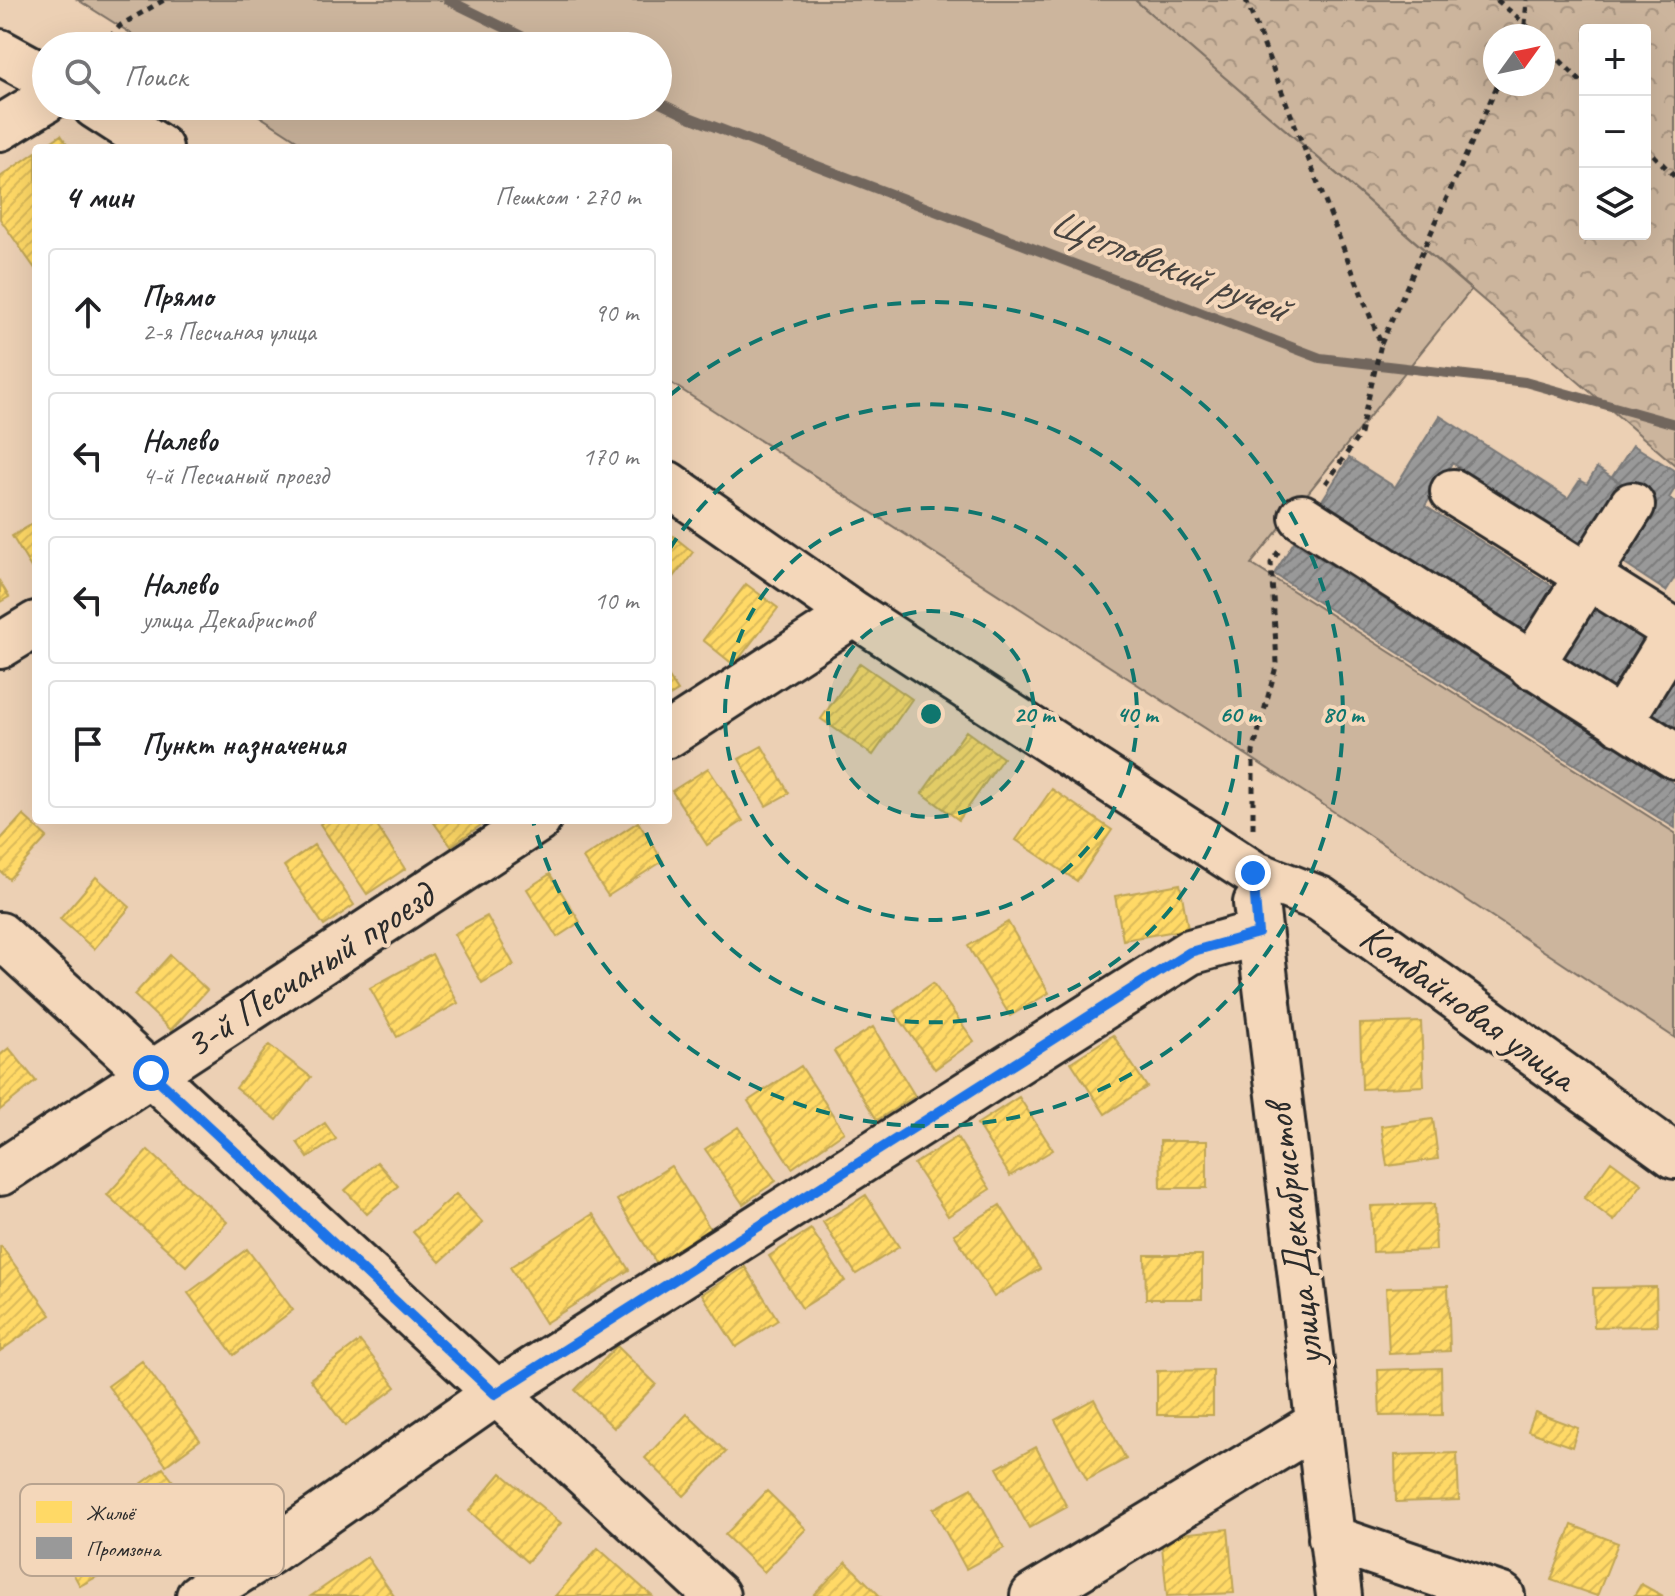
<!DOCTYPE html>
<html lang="ru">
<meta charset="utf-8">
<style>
:root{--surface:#fff;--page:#f2f2f2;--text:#202124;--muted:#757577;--line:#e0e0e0}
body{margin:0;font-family:Caveat,sans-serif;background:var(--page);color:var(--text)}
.controls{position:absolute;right:24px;top:24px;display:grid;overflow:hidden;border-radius:8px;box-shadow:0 8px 32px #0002}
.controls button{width:72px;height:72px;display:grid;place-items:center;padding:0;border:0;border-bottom:2px solid var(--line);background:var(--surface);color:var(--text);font:40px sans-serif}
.compass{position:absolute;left:1483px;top:24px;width:72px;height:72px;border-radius:50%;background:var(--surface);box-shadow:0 8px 32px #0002;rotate:57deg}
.stop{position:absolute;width:24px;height:24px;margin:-18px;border:6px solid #1a73e8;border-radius:50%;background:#fff}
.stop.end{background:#1a73e8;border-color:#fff;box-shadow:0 2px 8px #0008}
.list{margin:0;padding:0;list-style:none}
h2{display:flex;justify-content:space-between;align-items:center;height:104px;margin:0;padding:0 32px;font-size:34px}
h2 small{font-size:26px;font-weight:400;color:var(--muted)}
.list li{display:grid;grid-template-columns:52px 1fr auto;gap:24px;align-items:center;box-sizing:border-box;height:128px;margin:0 16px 16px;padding:0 16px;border:2px solid var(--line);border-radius:8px}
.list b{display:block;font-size:30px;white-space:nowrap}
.list p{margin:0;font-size:26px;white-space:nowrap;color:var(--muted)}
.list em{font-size:26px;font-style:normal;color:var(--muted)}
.icon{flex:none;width:44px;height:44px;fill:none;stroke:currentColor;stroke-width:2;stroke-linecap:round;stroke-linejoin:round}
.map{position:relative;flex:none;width:1675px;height:1596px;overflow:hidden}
.search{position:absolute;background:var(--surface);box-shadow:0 8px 32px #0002;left:32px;top:32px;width:640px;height:88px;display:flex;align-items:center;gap:20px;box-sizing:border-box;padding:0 28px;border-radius:44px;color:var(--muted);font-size:30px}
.panel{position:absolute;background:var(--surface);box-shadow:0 8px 32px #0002;left:32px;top:144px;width:640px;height:680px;border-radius:8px}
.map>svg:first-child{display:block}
.grass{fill:#ccb59d;stroke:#7c7064;stroke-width:2}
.forest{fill:url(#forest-crowns);stroke:#7c7064;stroke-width:2;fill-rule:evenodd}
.homes{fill:url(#homes-hatch);stroke:#bfa554;stroke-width:2}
.industry{fill:url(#industry-hatch);stroke:#787878;stroke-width:2}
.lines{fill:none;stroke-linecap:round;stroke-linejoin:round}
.stream{stroke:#71665d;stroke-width:10}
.minor-casing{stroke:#2b2b2b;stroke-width:50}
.path{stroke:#2b2b2b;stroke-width:5;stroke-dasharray:6 6;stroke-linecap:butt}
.minor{stroke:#f4d7ba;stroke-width:44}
.route{stroke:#1a73e8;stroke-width:10}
.ring{fill:none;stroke:#0f766e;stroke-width:4;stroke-dasharray:14 10}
.labels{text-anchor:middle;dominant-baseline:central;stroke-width:8;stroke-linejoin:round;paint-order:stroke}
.street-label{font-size:40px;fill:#2b2b2b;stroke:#f4d7ba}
.water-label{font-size:42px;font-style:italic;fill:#484440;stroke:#f4d7ba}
.key{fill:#f4d7ba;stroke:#b8a38f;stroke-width:2}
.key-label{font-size:22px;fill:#2b2b2b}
.centre{fill:#0f766e;stroke:#f4d7ba;stroke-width:4}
.ring-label{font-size:24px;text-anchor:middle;font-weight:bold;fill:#0f766e;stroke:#f4d7ba;stroke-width:8;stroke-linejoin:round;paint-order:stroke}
</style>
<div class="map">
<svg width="1675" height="1596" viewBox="0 0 1675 1596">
<defs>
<pattern id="forest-crowns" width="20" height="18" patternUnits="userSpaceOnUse" patternTransform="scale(2)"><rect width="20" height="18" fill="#ccb59d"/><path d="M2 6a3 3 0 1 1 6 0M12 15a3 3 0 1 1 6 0" fill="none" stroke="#a69380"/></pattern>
<pattern id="homes-hatch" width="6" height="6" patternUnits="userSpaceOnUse" patternTransform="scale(2)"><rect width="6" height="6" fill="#ffd966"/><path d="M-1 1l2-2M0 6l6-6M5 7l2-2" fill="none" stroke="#dbba59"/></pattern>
<pattern id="industry-hatch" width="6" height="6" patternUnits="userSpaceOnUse" patternTransform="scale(2)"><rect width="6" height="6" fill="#999"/><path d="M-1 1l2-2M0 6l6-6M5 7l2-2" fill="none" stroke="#7d7d7d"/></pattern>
</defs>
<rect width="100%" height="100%" fill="#ecd0b4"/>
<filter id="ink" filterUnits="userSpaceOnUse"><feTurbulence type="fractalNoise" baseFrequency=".0125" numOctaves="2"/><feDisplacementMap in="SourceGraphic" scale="16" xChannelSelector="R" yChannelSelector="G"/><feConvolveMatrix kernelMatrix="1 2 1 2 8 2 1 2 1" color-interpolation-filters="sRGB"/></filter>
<g filter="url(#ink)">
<!-- grass -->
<path class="grass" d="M78,0h1057l336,290 -220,274 424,269v205l-368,-244 -639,-413v-233h-359l-65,-42h414v-60h-507z"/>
<!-- forest -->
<path class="forest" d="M1135,0h540v465zM1585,30h60v204h-60zM1495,36h48v48h-48z"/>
<!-- homes -->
<path class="homes" d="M61,135l9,13h-28z
M36,152v118l-36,-51v-42z
M36,522v54l-24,-40z
M668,532l25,20 -25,33z
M0,582l9,15 -9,5z
M746,584l32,24 -44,57 -31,-25z
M860,663l52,36 -39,56 -52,-36z
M668,676l10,15 -10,6z
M966,731l37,27 -44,62 -37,-27z
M762,746l27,47 -23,13 -27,-47z
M708,768l35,53 -36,24 -35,-54z
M1052,789l60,41 -35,51 -61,-41z
M23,815l24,22 -38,42 -9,-8v-31z
M326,820h47l32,49 -38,25 -47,-70z
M432,820h56l-37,26z
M638,822l25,39 -55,35 -25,-38z
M314,845l40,60 -30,21 -40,-60z
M550,874l30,48 -23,15 -30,-48z
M96,877l34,30 -36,42 -34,-30z
M1180,884l8,45 -65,11 -8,-44z
M487,916l27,49 -32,18 -28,-49z
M1008,922l41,71 -39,23 -42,-70z
M432,954l26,49 -61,34 -27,-49z
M170,955l37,35 -36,40 -37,-35z
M933,983l41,58 -39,28 -41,-58z
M1421,1022l3,64 -62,3 -2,-65z
M873,1027l42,69 -38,24 -43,-69z
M1113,1035l34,52 -42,27 -34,-52z
M269,1045l42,32 -34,43 -41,-32z
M9,1048l27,33 -36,29v-55z
M801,1066l43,66 -52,36 -44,-67z
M1019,1097l34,53 -43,26 -33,-52z
M1433,1119l5,40 -51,7 -6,-40z
M325,1123l11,16 -28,19 -11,-16z
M738,1127l38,54 -33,23 -38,-55z
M957,1137l33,52 -42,27 -34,-52z
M1160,1141h47v47h-46z
M148,1150l79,72 -41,44 -79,-71z
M1611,1161l31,23 -28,37 -30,-23z
M377,1162l21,24 -31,28 -22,-24z
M671,1166l40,64 -54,34 -40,-64z
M456,1194l27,29 -43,39 -27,-30z
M866,1195l33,52 -43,27 -33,-52z
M1434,1204l2,46 -63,2 -2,-46z
M1000,1205l40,64 -46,28 -40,-63z
M593,1214l36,56 -84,53 -35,-56z
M811,1229l34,52 -43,27 -33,-52z
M1,1246l50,69 -51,36v-104z
M247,1249l46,61 -59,45 -46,-62z
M1145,1255h57v44h-56z
M745,1267l33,53 -42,27 -34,-53z
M1448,1286l2,65 -61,3 -3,-66z
M1656,1287l1,39 -63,1 -1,-39z
M360,1341l36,46 -51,39 -35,-47z
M617,1346l39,38 -42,44 -39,-38z
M142,1361l58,79 -34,25 -58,-79z
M1441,1368l1,47 -62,1 -2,-46z
M1213,1370v45h-56v-44z
M1094,1399l32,60 -39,21 -32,-60z
M1535,1412l43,16 -6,19 -44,-16z
M687,1414l39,38 -42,44 -39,-38z
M1036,1447l31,60 -38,21 -32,-60z
M1457,1453l2,47 -63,2 -1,-47z
M163,1468l42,55 -34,26 -42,-56z
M501,1473l60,50 -34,39 -58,-51z
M103,1485l37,68 -60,33 -37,-68z
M972,1488l32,60 -38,21 -33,-60z
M767,1491l39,38 -42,43 -39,-37z
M1572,1525l46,18 -21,53 -46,-16z
M1228,1529l6,64 -67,3 -6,-60z
M598,1548l54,48h-97z
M367,1557l27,39h-83z
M846,1562l34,34h-67z
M1641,1584l22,12h-29z"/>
<!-- industry -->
<path class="industry" d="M1440,416l128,82 12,-18 7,4 10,-16 29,19 -17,14 -28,44 -129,-82 -27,43 135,85 -33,53 -211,-134 33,-52 46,29z
M1633,445l42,26v17l-6,10 6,4v75l-9,14 -49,-32 35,-57 -40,-25z
M1294,542l381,242v44l-401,-254z
M1593,601l60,37 -42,65 -59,-37z
M1675,658v72l-32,-20z"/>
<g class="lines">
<!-- stream -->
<path class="stream" d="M448,0l94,46
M658,102l31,15 631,241 205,24 150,42"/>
<defs>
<path id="minor" d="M0,52l46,25
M95,106l65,42
M0,128l46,-28
M668,484l186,130 399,259 67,26 355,257
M1453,492l222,139
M1302,517l373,239
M0,646l36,-22
M1531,666l101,-161
M1620,722l55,-89
M668,735l186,-121
M1256,903l83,693
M0,935l717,661
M0,1173l538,-353
M1331,1538l171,58
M199,1596l72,-45 224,-157 695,-442 68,-19
M1033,1596l284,-172"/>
</defs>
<!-- minor casing -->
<use href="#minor" class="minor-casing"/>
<!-- path -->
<path class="path" d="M1246,0l135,344 -21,90 -37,54
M1497,0l28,24 2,-24
M1519,36l6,-12 11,12
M1543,43l42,43
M101,46l20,-21 43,-25
M1645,146l30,31
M1381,344l117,-260
M1253,828v-76l24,-89 -6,-100 9,-14"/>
<!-- minor -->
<use href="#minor" class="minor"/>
</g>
</g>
<g class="lines" filter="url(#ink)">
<!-- route -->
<path class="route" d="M151,1073l344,321 695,-442 68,-19 -5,-60"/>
</g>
<!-- distance rings -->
<circle cx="931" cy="714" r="103" fill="#0f766e" fill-opacity=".12"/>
<g class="ring">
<circle cx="931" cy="714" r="103"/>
<circle cx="931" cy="714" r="206"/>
<path d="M669 550A309 309 0 1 1 642 822"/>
<path d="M669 396A412 412 0 1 1 533 821"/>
</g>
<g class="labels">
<!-- street labels -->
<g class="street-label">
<text transform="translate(309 970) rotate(-33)">3-й Песчаный проезд</text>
<text transform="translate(1468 1007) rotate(36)">Комбайновая улица</text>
<text transform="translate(1294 1235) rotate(-97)">улица Декабристов</text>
</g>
<!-- water labels -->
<g class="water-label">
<text transform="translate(1169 265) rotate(21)">Щегловский ручей</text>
</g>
</g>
<!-- legend -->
<rect x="20" y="1484" width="264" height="92" rx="12" class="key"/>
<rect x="36" y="1501" width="36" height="22" fill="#ffd966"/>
<rect x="36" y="1537" width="36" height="22" fill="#999"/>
<g class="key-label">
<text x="86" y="1520">Жильё</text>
<text x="86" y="1556">Промзона</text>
</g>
<circle cx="931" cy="714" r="12" class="centre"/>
<g class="ring-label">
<text x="1034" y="722">20 m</text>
<text x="1137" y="722">40 m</text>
<text x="1240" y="722">60 m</text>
<text x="1343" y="722">80 m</text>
</g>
</svg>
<div class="controls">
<button>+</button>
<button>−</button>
<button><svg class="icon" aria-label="layers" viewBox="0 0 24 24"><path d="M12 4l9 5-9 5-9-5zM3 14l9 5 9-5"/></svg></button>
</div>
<svg class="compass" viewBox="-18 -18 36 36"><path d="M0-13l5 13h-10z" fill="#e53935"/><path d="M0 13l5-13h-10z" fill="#757577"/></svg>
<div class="stop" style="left:151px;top:1073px"></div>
<div class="stop end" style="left:1253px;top:873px"></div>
<div class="search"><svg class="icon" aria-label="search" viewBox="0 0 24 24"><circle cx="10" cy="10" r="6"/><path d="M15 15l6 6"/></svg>Поиск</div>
<section class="panel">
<h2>4 мин<small>Пешком · 270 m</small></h2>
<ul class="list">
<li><svg class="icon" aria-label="ahead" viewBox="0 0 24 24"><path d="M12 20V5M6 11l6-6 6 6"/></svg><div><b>Прямо</b><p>2-я Песчаная улица</p></div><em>90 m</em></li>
<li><svg class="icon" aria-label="left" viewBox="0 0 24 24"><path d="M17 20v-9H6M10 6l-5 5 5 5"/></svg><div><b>Налево</b><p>4-й Песчаный проезд</p></div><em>170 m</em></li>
<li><svg class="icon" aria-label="left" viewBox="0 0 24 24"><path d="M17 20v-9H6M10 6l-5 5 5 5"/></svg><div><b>Налево</b><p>улица Декабристов</p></div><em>10 m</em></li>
<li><svg class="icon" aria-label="arrive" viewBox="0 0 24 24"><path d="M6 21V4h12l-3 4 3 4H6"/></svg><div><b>Пункт назначения</b></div></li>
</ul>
</section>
</div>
